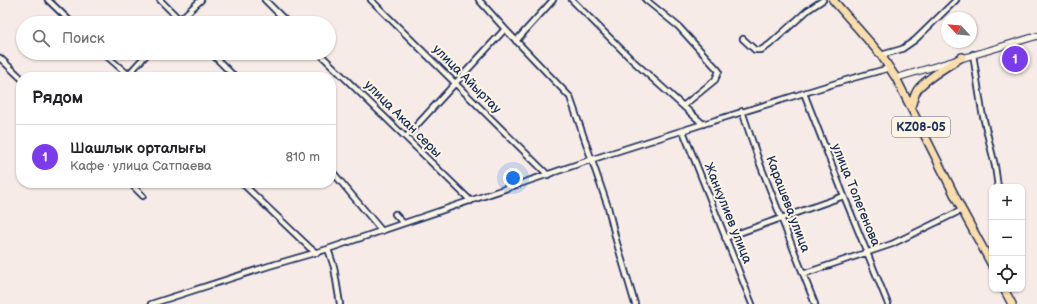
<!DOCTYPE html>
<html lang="ru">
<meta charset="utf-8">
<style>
:root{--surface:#fff;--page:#f2f2f2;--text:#202124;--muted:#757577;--line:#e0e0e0;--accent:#7c3aed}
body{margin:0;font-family:"Balsamiq Sans",sans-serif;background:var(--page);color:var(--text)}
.controls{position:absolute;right:12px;bottom:12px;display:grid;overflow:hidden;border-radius:8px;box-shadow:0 1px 3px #0004}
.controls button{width:36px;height:36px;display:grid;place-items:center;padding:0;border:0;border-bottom:1px solid var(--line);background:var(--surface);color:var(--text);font:20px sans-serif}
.compass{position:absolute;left:941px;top:12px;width:36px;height:36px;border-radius:50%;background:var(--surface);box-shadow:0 1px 3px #0004;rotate:296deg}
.you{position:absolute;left:513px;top:178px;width:14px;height:14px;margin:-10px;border:3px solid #fff;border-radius:50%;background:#1a73e8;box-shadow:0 0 0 6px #1a73e833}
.badge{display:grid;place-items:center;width:26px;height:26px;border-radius:50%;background:var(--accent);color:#fff;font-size:13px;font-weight:700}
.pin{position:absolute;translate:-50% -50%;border:2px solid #fff;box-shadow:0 1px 4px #0006}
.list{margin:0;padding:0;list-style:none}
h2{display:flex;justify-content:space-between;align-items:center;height:52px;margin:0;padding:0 16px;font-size:17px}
h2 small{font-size:13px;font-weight:400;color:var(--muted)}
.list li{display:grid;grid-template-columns:26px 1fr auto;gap:12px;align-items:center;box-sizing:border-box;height:64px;padding:0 16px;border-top:1px solid var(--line)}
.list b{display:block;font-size:15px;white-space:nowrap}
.list p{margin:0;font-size:13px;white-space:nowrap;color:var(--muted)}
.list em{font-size:13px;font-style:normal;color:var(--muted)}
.icon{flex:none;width:22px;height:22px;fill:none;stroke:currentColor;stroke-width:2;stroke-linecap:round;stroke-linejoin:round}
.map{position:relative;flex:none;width:1037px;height:304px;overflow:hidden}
.search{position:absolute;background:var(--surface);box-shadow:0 1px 3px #0004;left:16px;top:16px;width:320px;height:44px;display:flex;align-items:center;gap:10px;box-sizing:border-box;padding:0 14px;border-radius:22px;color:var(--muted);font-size:15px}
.panel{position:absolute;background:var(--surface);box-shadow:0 1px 3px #0004;left:16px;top:72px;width:320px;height:116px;border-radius:16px}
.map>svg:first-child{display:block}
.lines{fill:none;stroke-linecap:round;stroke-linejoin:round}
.minor-casing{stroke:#1b2f5e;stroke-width:8}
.tertiary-casing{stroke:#1b2f5e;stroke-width:8}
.primary-casing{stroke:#1b2f5e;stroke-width:10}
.minor{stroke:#fcf5e5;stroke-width:4.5}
.tertiary{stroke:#fcf5e5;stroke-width:5.5}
.primary{stroke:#fbddab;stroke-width:7}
.labels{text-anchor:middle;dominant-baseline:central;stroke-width:4;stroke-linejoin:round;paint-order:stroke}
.shield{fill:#fcf5e5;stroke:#5e6a86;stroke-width:1}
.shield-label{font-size:12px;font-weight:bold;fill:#1b2f5e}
.street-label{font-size:13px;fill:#1b2f5e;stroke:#fcf5e5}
</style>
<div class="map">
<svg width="1037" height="304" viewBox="0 0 1037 304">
<rect width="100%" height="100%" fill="#f7ebe7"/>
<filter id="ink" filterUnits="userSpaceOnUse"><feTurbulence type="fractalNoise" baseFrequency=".025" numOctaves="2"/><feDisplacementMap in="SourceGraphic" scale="8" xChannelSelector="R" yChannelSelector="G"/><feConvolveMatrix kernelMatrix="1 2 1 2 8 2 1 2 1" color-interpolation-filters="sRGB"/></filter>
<g filter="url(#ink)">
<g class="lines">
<defs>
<path id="minor" d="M48,0l24,23
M160,0l23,23
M265,0l23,23
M371,0l177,175
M479,0l26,29 65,68 38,110 8,33 19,64
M572,0l60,60 71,64
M646,0l33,27 40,44 -4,9 -32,26
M176,23l25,-23
M743,39l12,11h6l8,-5 39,-35 15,-10
M516,41l37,-41
M103,53l28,24
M211,53l24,24
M319,53l152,148
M973,54l9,58 13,54 3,21
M881,55l21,-6 13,-9 41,-40
M0,58l21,20
M126,77l22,-24
M804,93l40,103 44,108
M742,111l18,53 55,140
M683,131l69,173
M406,137l99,-108
M331,170l51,61
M130,183l13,13
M242,183l68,65 7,5
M395,214l8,9
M725,238l119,-42
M328,249l6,18 6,37
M803,274l89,-30 70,-34
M151,304l118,-38 59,-17 265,-90 110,-35 150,-46 37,-10"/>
<path id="tertiary" d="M896,78l141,-42"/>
<path id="primary" d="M833,0l48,55 15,23 66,132 30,55
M911,107c2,-5 3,-13 7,-18 7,-10 33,-25 44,-32
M1004,289l8,15"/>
</defs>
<!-- minor casing -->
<use href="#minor" class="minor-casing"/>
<!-- tertiary casing -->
<use href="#tertiary" class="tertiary-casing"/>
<!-- primary casing -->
<use href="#primary" class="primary-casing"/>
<!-- minor -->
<use href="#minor" class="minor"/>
<!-- tertiary -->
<use href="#tertiary" class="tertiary"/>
<!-- primary -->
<use href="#primary" class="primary"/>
</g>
</g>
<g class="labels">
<!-- shield labels -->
<rect class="shield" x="892" y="117" width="58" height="20" rx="3"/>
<g class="shield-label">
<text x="921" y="127">KZ08-05</text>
</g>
<!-- street labels -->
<g class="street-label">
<text transform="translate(467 79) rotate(45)">улица Айыртау</text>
<text transform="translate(403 119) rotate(45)">улица Акан серы</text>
<text transform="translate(856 195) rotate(68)">улица Толегенова</text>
<text transform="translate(788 204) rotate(69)">Карашева улица</text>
<text transform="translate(728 213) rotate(68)">Жанкулиев улица</text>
</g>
</g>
</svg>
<div class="controls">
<button>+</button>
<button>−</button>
<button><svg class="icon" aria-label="locate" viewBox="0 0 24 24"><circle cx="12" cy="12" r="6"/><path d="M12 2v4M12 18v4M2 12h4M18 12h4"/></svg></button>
</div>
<svg class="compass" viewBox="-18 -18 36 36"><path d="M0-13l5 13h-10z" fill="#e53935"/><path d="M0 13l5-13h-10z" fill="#757577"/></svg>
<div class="you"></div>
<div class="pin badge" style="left:1015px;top:59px">1</div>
<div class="search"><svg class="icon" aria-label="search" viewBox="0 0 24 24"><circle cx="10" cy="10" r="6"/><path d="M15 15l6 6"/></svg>Поиск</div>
<section class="panel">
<h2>Рядом<small></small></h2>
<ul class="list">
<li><span class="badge">1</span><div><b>Шашлык орталығы</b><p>Кафе · улица Сатпаева</p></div><em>810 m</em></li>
</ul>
</section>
</div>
